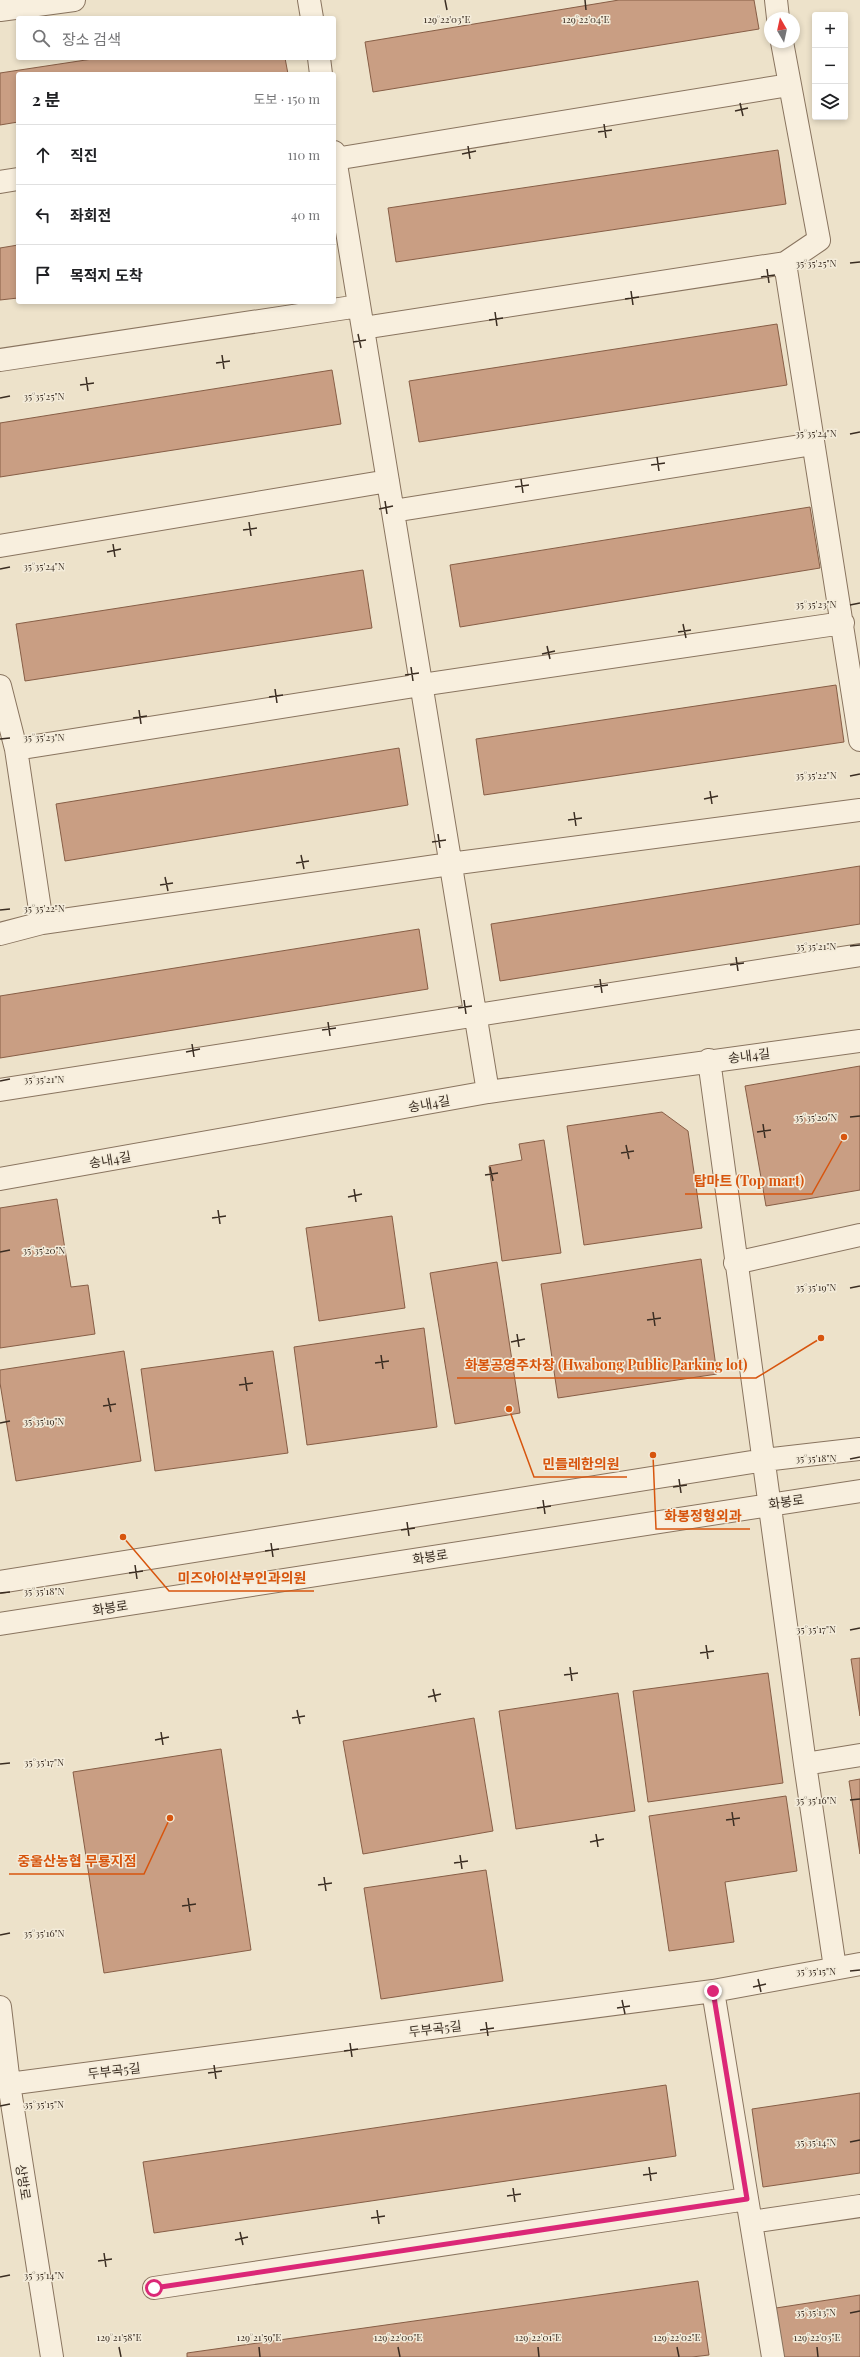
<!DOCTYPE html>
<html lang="ko">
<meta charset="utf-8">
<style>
:root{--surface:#fff;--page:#f2f2f2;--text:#202124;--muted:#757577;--line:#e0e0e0}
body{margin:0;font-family:"Playfair Display","Noto Sans KR",serif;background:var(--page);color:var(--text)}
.controls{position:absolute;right:12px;top:12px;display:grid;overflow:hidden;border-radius:4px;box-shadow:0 2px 6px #0003}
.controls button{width:36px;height:36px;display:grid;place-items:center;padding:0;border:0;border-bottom:1px solid var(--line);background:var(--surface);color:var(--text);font:20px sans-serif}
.compass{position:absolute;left:764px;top:12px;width:36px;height:36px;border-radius:50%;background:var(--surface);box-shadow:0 2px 6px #0003;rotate:351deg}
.stop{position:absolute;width:12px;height:12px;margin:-9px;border:3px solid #db2777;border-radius:50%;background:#fff}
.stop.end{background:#db2777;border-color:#fff;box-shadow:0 1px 4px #0008}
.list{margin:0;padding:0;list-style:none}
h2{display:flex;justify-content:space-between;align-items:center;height:52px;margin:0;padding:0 16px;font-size:17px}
h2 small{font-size:13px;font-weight:400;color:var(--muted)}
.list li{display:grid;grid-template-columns:26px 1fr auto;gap:12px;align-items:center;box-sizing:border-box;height:60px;padding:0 16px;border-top:1px solid var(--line)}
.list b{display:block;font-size:15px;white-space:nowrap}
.list em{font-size:13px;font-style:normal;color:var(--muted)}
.icon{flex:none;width:22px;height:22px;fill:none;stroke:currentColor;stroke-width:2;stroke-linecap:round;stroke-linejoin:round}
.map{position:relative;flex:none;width:860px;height:2357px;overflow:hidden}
.search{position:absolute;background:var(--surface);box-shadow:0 2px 6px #0003;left:16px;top:16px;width:320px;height:44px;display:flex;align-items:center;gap:10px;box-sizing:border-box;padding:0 14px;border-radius:4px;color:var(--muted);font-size:15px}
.panel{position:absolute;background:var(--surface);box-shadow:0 2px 6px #0003;left:16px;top:72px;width:320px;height:232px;border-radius:4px}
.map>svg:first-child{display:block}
.building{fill:#c99e83;stroke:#875e46}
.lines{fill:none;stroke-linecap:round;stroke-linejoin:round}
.minor-casing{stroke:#89745f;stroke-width:24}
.minor{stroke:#f8efde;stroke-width:22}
.route{stroke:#db2777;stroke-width:5}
.ticks{fill:none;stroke:#3a2d22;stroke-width:1.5}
.labels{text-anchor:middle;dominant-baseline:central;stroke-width:3;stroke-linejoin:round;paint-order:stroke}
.street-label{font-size:13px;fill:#3a2d22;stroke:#f4ecda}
.ticks-label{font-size:10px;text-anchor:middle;fill:#3a2d22;stroke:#f4ecda;stroke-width:3;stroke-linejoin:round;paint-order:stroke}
.leader{fill:none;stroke:#d7550e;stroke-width:1.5}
.callout-dot{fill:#d7550e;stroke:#f4ecda;stroke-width:1.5}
.callout-label{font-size:14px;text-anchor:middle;font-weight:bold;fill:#d7550e;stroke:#f4ecda;stroke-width:3;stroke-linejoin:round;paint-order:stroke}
</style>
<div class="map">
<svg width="860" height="2357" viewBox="0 0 860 2357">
<rect width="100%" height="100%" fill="#ede2ca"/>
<!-- building -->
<path class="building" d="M619,0h135l5,29 -386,63 -8,-50z
M99,58h186l3,16h-270v48l-18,3v-52z
M778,150l8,54 -390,58 -8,-54z
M18,245v53l-18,2v-52z
M777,324l10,61 -368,57 -10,-61z
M332,370l9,54 -341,53v-54z
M810,507l10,61 -360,59 -10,-62z
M363,570l9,58 -347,53 -9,-57z
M836,685l8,57 -360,53 -8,-56z
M399,748l9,57 -343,56 -9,-57z
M860,866v58l-360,57 -9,-57z
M419,929l9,60 -428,69v-62z
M860,1066v124l-94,16 -21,-120z
M662,1112l26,19 14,97 -118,17 -17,-119z
M544,1140l17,113 -59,8 -13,-95 33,-6 -3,-16z
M57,1199l14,88 17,-2 7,49 -95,14v-140z
M392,1216l13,92 -86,13 -13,-93z
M701,1259l16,115 -159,24 -17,-114z
M497,1262l23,151 -65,11 -25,-151z
M424,1328l13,99 -130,18 -13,-98z
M124,1351l17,110 -125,20 -16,-98v-13z
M273,1351l15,102 -133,18 -14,-102z
M860,1658v58l-9,-57z
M768,1673l15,110 -135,19 -15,-111z
M618,1693l17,118 -119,18 -17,-118z
M474,1718l19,113 -130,23 -20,-113z
M221,1749l30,201 -147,23 -31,-201z
M860,1779v75l-11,-73z
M786,1796l11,75 -72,11 9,60 -65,9 -20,-135z
M486,1870l17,111 -122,18 -17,-111z
M666,2085l10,71 -522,77 -11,-71z
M860,2093v80l-97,14 -11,-78z
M698,2281l11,74 -17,2h-505v-4z
M860,2295v62h-76l-8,-49z"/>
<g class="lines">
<defs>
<path id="minor" d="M309,0l3,18
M776,0l2,18
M0,10l74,-10
M782,42l37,198 -34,23 75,477
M319,58l2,16
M334,152l154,940
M335,159l454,-74
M0,182l18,-3
M363,328l422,-65
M0,360l359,-54
M393,511l420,-67
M0,546l388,-65
M0,686l16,63 26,174
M16,749l405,-64 422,-62
M0,934l42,-11 408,-59 410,-54
M709,1060l96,704 30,204
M0,1090l860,-135
M0,1179l488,-87 372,-51
M735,1263l125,-28
M0,1582l764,-122 96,-11
M0,1624l860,-133
M805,1764l55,-9
M713,1991l60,366
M0,2007l9,77 43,273
M0,2085l713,-94 147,-27
M751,2222l109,-16
M154,2288l593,-89"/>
</defs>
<!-- minor casing -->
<use href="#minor" class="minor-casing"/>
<!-- minor -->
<use href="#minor" class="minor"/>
</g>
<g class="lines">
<!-- route -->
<path class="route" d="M154,2288l593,-89 -34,-208"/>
</g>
<!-- ticks -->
<path class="ticks" d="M445,0l2,10M585,0l1,10M740,103l3,13M735,111l13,-3M604,124l2,14M598,132l14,-2M468,146l2,13M462,154l14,-3M850,263l10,-1M767,269l2,14M761,277l14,-2M631,291l2,14M625,299l14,-2M495,312l2,14M489,320l14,-2M358,334l3,14M353,342l13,-2M222,355l2,14M216,363l14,-2M86,377l2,14M80,385l14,-2M0,398l10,-2M850,434l10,-2M657,457l2,14M651,465l14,-2M521,479l2,14M515,487l14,-2M385,501l2,13M379,509l14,-3M249,522l2,14M243,530l14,-2M113,544l2,13M107,552l14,-3M0,569l10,-2M850,605l10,-2M683,624l3,14M678,632l13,-2M547,646l3,13M542,654l13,-3M411,667l2,14M405,675l14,-2M275,689l2,14M269,697l14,-2M139,710l2,14M133,718l14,-2M0,739l10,-1M850,776l10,-2M710,791l2,13M704,799l14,-3M574,812l2,14M568,820l14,-2M438,834l2,14M432,842l14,-2M301,855l3,14M296,863l13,-2M165,877l3,14M160,885l13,-2M0,910l10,-1M850,946l10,-1M736,957l2,14M730,965l14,-2M600,979l2,14M594,987l14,-2M464,1000l2,14M458,1008l14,-2M328,1022l2,14M322,1030l14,-2M192,1044l2,13M186,1052l14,-3M0,1081l10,-2M850,1117l10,-1M763,1124l2,14M757,1132l14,-2M626,1145l3,14M621,1153l13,-2M490,1167l3,14M485,1175l13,-2M354,1189l2,13M348,1197l14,-3M218,1210l2,14M212,1218l14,-2M0,1252l10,-2M850,1288l10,-2M653,1312l2,14M647,1320l14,-2M517,1334l2,13M511,1342l14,-3M381,1355l2,14M375,1363l14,-2M245,1377l2,14M239,1385l14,-2M108,1398l3,14M103,1406l13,-2M0,1423l10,-2M850,1459l10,-2M679,1479l2,14M673,1487l14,-2M543,1500l2,14M537,1508l14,-2M407,1522l2,14M401,1530l14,-2M271,1543l2,14M265,1551l14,-2M135,1565l2,14M129,1573l14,-2M0,1593l10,-1M850,1630l10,-2M706,1645l2,14M700,1653l14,-2M570,1667l2,14M564,1675l14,-2M433,1689l3,13M428,1697l13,-3M297,1710l3,14M292,1718l13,-2M161,1732l2,13M155,1740l14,-3M0,1764l10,-1M850,1800l10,-1M732,1812l2,14M726,1820l14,-2M596,1834l2,13M590,1842l14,-3M460,1855l2,14M454,1863l14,-2M324,1877l2,14M318,1885l14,-2M188,1898l2,14M182,1906l14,-2M0,1935l10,-2M850,1971l10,-1M758,1979l3,13M753,1987l13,-3M622,2000l3,14M617,2008l13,-2M486,2022l2,14M480,2030l14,-2M350,2043l2,14M344,2051l14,-2M214,2065l2,14M208,2073l14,-2M0,2106l10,-2M850,2142l10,-2M649,2167l2,14M643,2175l14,-2M513,2188l2,14M507,2196l14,-2M377,2210l2,14M371,2218l14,-2M240,2232l3,13M235,2240l13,-3M104,2253l2,14M98,2261l14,-2M0,2277l10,-2M850,2313l10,-2M119,2347l2,10M259,2347l1,10M398,2347l2,10M538,2347l1,10M677,2347l2,10M817,2347l1,10"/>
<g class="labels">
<!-- street labels -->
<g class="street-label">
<text transform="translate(749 1055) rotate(-7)">송내4길</text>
<text transform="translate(429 1103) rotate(-10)">송내4길</text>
<text transform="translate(110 1159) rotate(-10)">송내4길</text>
<text transform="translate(786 1501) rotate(-8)">화봉로</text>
<text transform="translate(430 1556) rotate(-9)">화봉로</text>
<text transform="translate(110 1607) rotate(-9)">화봉로</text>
<text transform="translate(435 2028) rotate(-7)">두부곡5길</text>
<text transform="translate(114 2070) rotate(-7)">두부곡5길</text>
<text transform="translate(24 2182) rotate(81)">상방로</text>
</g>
</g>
<g class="ticks-label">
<text x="586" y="23">129°22'04"E</text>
<text x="447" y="23">129°22'03"E</text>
<text x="816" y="267">35°35'25"N</text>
<text x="44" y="400">35°35'25"N</text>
<text x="816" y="437">35°35'24"N</text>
<text x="44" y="570">35°35'24"N</text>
<text x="816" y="608">35°35'23"N</text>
<text x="44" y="741">35°35'23"N</text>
<text x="816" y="779">35°35'22"N</text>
<text x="44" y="912">35°35'22"N</text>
<text x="816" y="950">35°35'21"N</text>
<text x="44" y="1083">35°35'21"N</text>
<text x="816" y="1121">35°35'20"N</text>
<text x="44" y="1254">35°35'20"N</text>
<text x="816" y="1291">35°35'19"N</text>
<text x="44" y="1425">35°35'19"N</text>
<text x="816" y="1462">35°35'18"N</text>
<text x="44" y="1595">35°35'18"N</text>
<text x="816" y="1633">35°35'17"N</text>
<text x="44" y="1766">35°35'17"N</text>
<text x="816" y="1804">35°35'16"N</text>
<text x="44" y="1937">35°35'16"N</text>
<text x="816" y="1975">35°35'15"N</text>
<text x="44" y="2108">35°35'15"N</text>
<text x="816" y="2146">35°35'14"N</text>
<text x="44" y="2279">35°35'14"N</text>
<text x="816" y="2316">35°35'13"N</text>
<text x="119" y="2341">129°21'58"E</text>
<text x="259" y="2341">129°21'59"E</text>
<text x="398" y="2341">129°22'00"E</text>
<text x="538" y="2341">129°22'01"E</text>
<text x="677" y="2341">129°22'02"E</text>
<text x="817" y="2341">129°22'03"E</text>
</g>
<!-- callouts -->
<path class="leader" d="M844 1137L812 1194H685M821 1338L756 1378H457M509 1409L534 1477H627M653 1455L656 1529H750M123 1537L169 1591H314M170 1818L144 1874H9"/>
<g class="callout-dot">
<circle cx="844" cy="1137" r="4"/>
<circle cx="821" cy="1338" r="4"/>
<circle cx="509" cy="1409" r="4"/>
<circle cx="653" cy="1455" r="4"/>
<circle cx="123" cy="1537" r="4"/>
<circle cx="170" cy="1818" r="4"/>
</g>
<g class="callout-label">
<text x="749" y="1186">탑마트 (Top mart)</text>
<text x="606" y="1370">화봉공영주차장 (Hwabong Public Parking lot)</text>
<text x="581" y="1469">민들레한의원</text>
<text x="703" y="1521">화봉정형외과</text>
<text x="242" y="1583">미즈아이산부인과의원</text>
<text x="77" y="1866">중울산농협 무룡지점</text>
</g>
</svg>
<div class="controls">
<button>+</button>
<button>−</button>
<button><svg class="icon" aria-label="layers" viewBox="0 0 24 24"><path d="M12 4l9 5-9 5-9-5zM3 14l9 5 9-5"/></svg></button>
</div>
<svg class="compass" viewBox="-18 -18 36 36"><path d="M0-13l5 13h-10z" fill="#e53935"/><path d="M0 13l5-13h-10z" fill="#757577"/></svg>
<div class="stop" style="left:154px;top:2288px"></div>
<div class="stop end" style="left:713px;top:1991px"></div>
<div class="search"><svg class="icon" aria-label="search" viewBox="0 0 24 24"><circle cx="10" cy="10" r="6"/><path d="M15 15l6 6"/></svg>장소 검색</div>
<section class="panel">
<h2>2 분<small>도보 · 150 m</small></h2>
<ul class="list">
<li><svg class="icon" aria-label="ahead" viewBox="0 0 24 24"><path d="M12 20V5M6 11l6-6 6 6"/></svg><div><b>직진</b></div><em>110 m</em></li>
<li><svg class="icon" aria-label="left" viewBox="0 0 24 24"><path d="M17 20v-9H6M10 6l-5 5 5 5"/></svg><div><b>좌회전</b></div><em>40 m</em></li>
<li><svg class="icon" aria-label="arrive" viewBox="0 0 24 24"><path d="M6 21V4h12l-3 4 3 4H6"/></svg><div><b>목적지 도착</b></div></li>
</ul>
</section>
</div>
